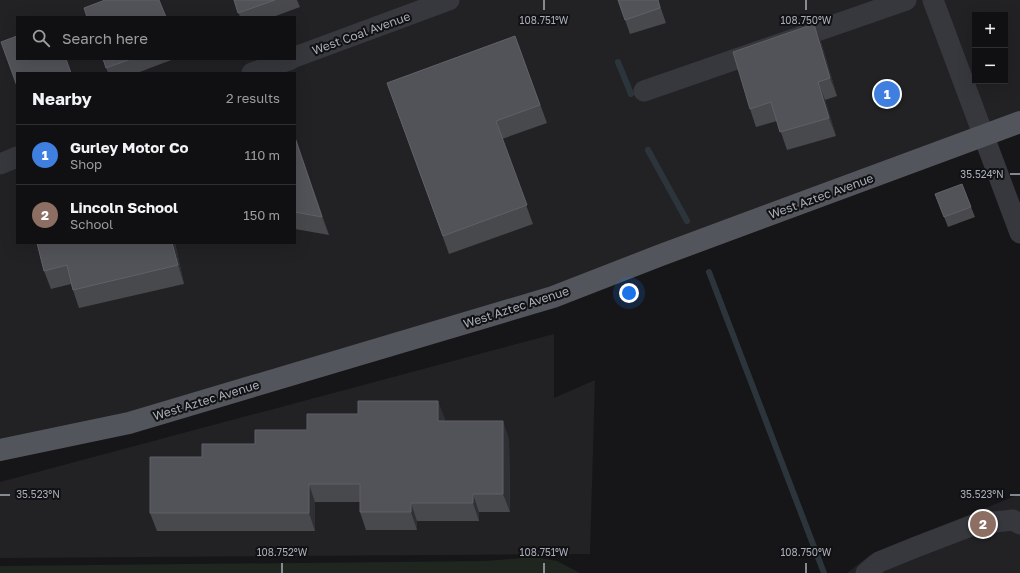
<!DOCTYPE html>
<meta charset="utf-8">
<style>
:root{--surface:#101012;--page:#19191b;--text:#f1f3f6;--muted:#9c9d9f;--line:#303032;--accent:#b45309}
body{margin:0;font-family:"Golos Text",sans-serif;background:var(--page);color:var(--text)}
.controls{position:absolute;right:12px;top:12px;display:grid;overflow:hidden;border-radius:0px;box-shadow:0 4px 16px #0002}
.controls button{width:36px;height:36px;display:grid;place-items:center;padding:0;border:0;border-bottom:1px solid var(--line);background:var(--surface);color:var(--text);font:20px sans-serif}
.you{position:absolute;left:629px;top:293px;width:14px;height:14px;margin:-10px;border:3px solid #fff;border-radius:50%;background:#1a73e8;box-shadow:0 0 0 6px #1a73e833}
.badge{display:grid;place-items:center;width:26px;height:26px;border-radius:50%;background:var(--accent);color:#fff;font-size:13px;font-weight:700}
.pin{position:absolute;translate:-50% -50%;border:2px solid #fff;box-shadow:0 1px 4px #0006}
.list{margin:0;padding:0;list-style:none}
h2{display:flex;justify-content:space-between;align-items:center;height:52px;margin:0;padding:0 16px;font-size:17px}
h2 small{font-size:13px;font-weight:400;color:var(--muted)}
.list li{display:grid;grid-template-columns:26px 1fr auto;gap:12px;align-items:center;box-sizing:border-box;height:60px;padding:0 16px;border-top:1px solid var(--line)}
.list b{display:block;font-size:15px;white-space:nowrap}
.list p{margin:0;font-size:13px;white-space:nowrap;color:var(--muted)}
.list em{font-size:13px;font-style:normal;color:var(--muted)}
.icon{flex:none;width:22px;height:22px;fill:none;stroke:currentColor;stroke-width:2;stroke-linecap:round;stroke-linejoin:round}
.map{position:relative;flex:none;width:1020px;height:573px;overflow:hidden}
.search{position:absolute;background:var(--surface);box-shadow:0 4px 16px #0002;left:16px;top:16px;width:280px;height:44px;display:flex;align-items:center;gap:10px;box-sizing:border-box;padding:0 14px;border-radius:0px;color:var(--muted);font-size:15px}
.panel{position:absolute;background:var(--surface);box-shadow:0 4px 16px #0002;left:16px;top:72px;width:280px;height:172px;border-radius:0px}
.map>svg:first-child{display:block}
.built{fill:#222225;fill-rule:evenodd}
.green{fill:#1e261f}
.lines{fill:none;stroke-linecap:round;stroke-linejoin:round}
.stream{stroke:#2c353c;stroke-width:6}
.minor{stroke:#37383d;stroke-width:21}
.major{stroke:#53555c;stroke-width:22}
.wall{fill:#47494d}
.shaded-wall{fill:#2f3033}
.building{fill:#525359;stroke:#5f6168}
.ticks{fill:none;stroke:#a8adb8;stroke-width:1.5}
.labels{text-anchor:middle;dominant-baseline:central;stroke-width:4;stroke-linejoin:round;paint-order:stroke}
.street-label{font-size:12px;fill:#a8adb8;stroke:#111113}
.ticks-label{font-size:10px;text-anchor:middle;fill:#a8adb8;stroke:#111113;stroke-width:4;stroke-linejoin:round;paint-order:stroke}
</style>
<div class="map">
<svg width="1020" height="573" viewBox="0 0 1020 573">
<rect width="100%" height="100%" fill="#161618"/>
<!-- built -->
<path class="built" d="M0,0h1020v122l-359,133 -661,195zM975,15h30v66h-30zM17,17h278v42h-278zM17,73h278v170h-278z
M554,334v64l41,-18 -5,174 -590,4v-76z
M1020,494v79h-173l23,-18z"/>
<!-- green -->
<path class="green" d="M523,558h17l17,3 23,12h-580v-7l486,-5z"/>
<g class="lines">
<!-- stream -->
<path class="stream" d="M618,62l13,32
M648,150l39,71
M709,272l115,301"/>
<!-- minor -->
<path class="minor" d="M933,0l87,233
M295,57l154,-57
M252,73l39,-14
M644,91l262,-91
M0,164l17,-7
M866,573l13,-11 37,-15 60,-23 37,-4 7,4"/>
<!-- major -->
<path class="major" d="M0,450l129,-27 424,-126 108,-42 359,-133"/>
</g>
<!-- wall -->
<path class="wall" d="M234,0h63l3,7 -27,10h-33z
M618,0h40l8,23 -36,11z
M515,36l32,87 -45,16 31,85 -84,30 -62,-171z
M821,42l16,54 -12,4 11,36 -49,14 -10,-29 -21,6 -6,-18z
M103,59h71l-37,14h-29z
M295,137l1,2 33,96 -34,-6z
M962,184l13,33 -27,10 -13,-33z
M37,243h138l9,41 -105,24 -8,-24 -20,5 -7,-18z
M445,419v2l64,18 1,73h-31v9h-62v9h-51l-6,-18v-10h-45v29h-158l-7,-18 52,-56 53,-13 52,-14z"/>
<!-- shaded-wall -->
<path class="shaded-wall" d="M814,24l7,18 16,54 -7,-18z
M818,82l7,18 11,36 -7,-18z
M295,137l34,98 -7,-18z
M172,243h3l9,41 -6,-19z
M438,401l7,18v20l-7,-18z
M503,421l6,18 1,73 -7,-18z
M309,484l6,18v29l-6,-18z
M473,494l6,18v9l-6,-18z
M411,503l6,18v9l-6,-18z"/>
<!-- building -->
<path class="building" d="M105,0h54l7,17h-79l-3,-9z
M234,0h41l-37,13z
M618,0h40l2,8 -35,12z
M814,24l16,54 -12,4 11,36 -49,14 -9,-30 -21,7 -17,-57z
M17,36v23h49l5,14h-54v13l-16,-44z
M515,36l25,69 -44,16 31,84 -84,31 -56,-153z
M103,59h28l-25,9z
M295,138l27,79 -27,-5z
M962,184l9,23 -27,10 -9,-23z
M37,243h135l6,22 -105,25 -6,-25 -23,6z
M358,401h80v20h65v73h-30v9h-62v9h-51v-28h-51v29h-159v-56h52v-13h53v-14h52v-16h51z"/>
<!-- ticks -->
<path class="ticks" d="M544,0v10M806,0v10M1010,174h10M0,495h10M1010,495h10M282,563v10M544,563v10M806,563v10"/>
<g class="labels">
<!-- street labels -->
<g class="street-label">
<text transform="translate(361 33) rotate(-20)">West Coal Avenue</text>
<text transform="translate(821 196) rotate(-20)">West Aztec Avenue</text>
<text transform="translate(516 307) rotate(-18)">West Aztec Avenue</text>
<text transform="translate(206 400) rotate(-17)">West Aztec Avenue</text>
</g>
</g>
<g class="ticks-label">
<text x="544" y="24">108.751°W</text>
<text x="806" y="24">108.750°W</text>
<text x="982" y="178">35.524°N</text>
<text x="38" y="498">35.523°N</text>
<text x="982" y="498">35.523°N</text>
<text x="282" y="556">108.752°W</text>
<text x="544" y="556">108.751°W</text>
<text x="806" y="556">108.750°W</text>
</g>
</svg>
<div class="controls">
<button>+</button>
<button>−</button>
</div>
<div class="you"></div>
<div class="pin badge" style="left:887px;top:94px;background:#3f7fe0">1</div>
<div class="pin badge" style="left:983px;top:524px;background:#8d6e63">2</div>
<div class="search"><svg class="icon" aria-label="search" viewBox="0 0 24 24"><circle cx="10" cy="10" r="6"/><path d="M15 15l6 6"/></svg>Search here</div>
<section class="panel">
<h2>Nearby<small>2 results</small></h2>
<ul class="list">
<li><span class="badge" style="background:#3f7fe0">1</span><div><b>Gurley Motor Co</b><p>Shop</p></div><em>110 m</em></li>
<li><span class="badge" style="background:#8d6e63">2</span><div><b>Lincoln School</b><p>School</p></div><em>150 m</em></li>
</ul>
</section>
</div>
